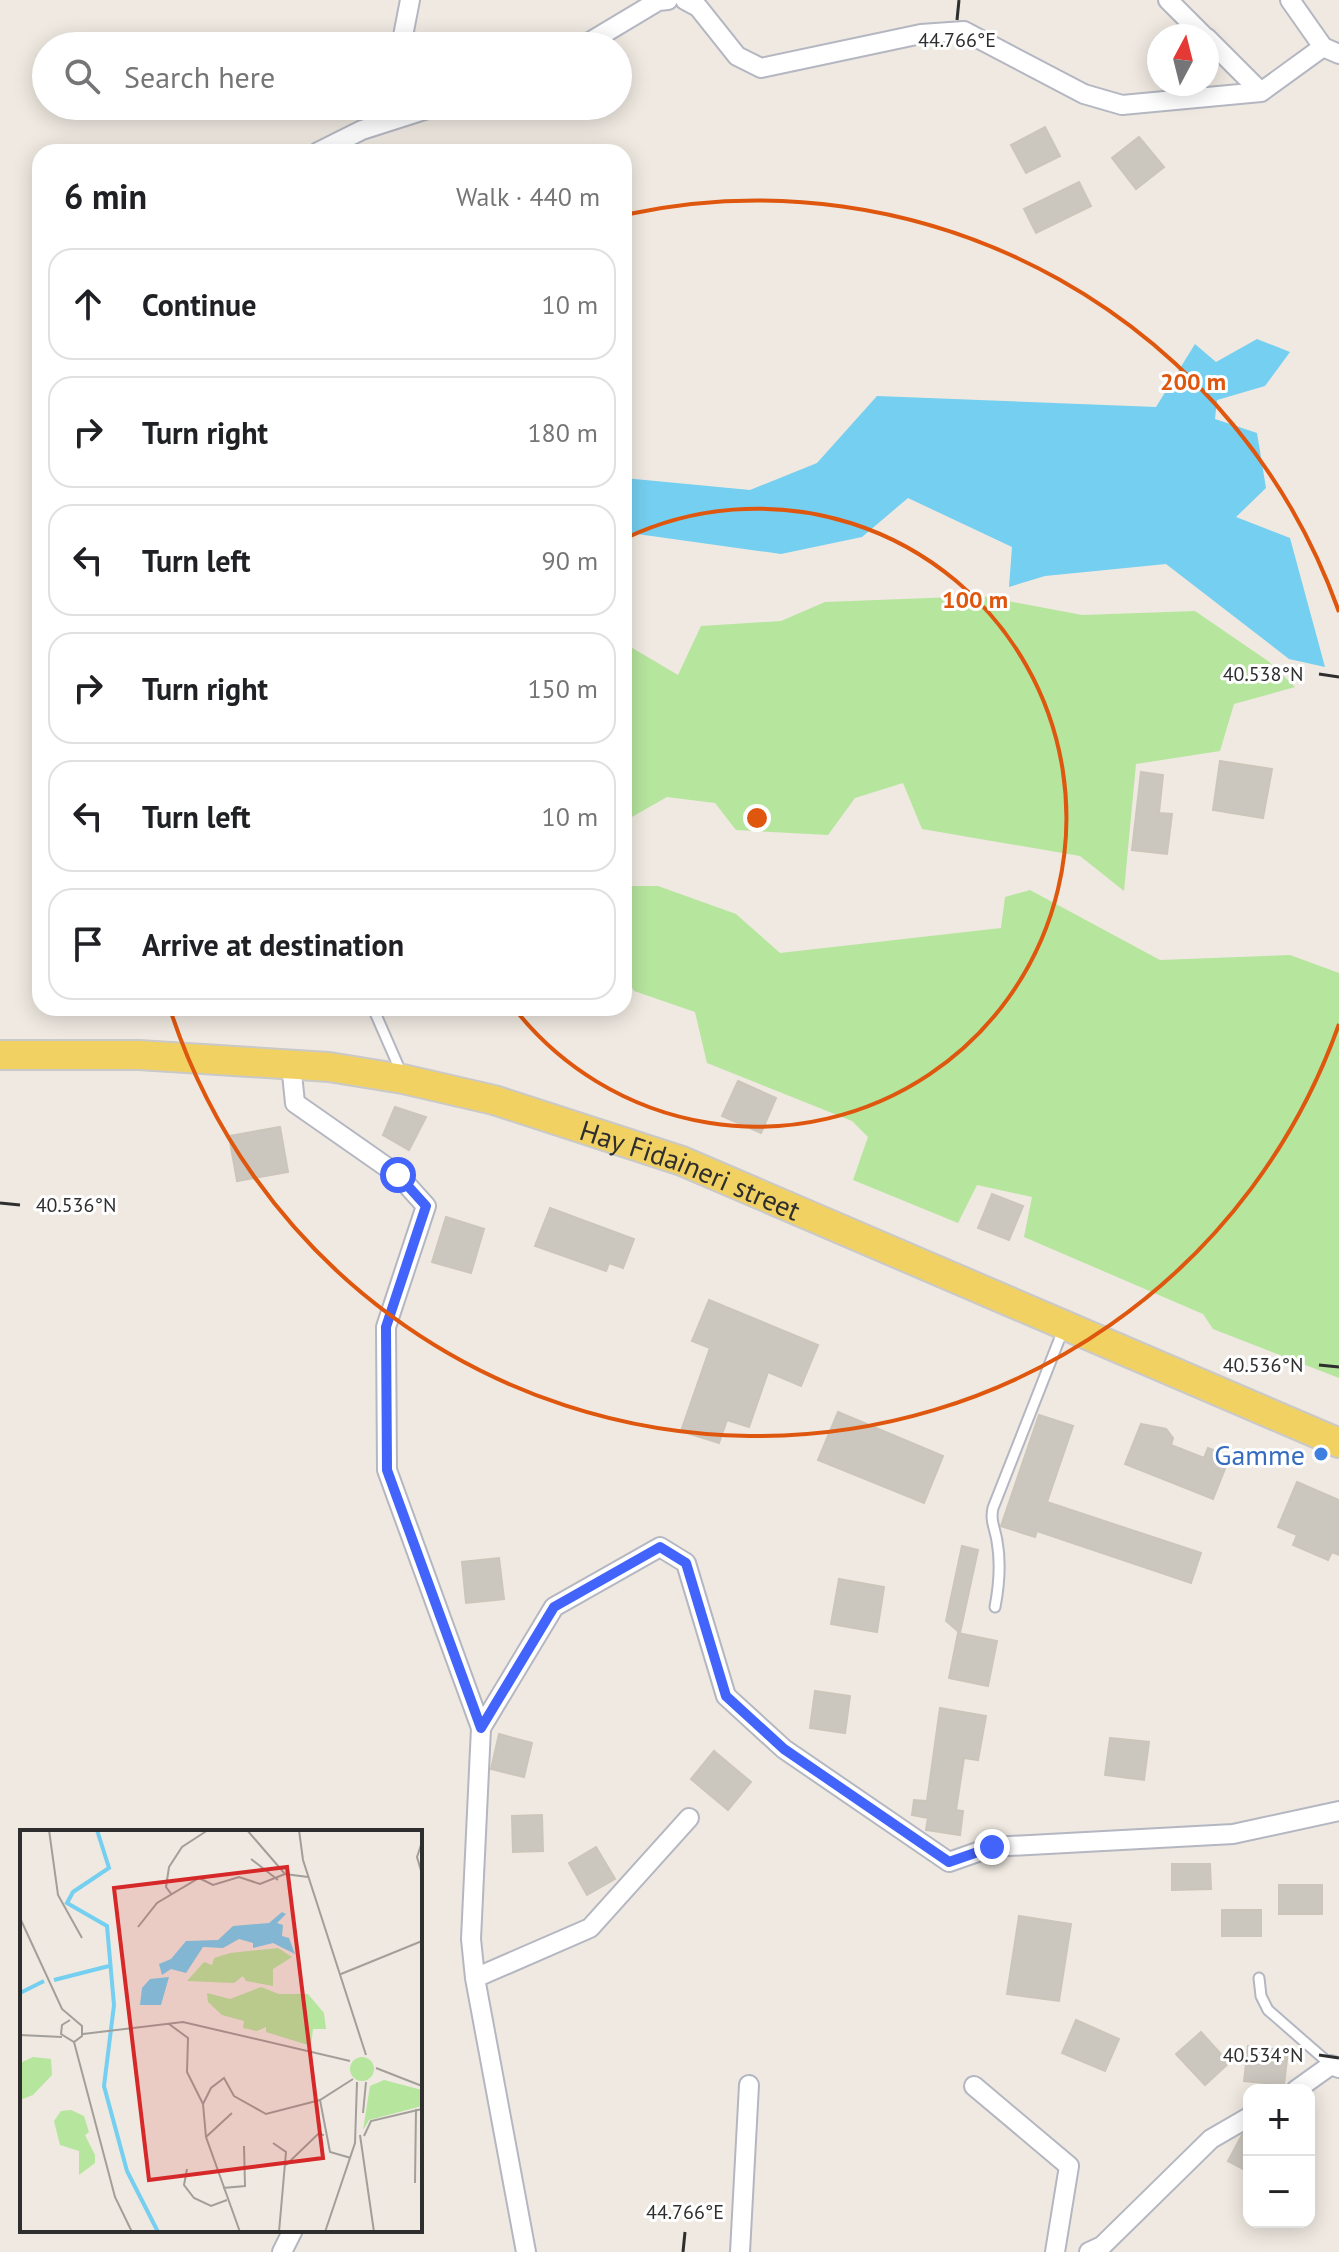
<!DOCTYPE html>
<meta charset="utf-8">
<style>
:root{--surface:#fff;--page:#f2f2f2;--text:#202124;--muted:#757577;--line:#e0e0e0}
body{margin:0;font-family:"PT Sans",sans-serif;background:var(--page);color:var(--text)}
.controls{position:absolute;right:24px;bottom:24px;display:grid;overflow:hidden;border-radius:16px;box-shadow:0 4px 20px #0003}
.controls button{width:72px;height:72px;display:grid;place-items:center;padding:0;border:0;border-bottom:2px solid var(--line);background:var(--surface);color:var(--text);font:40px sans-serif}
.compass{position:absolute;left:1147px;top:24px;width:72px;height:72px;border-radius:50%;background:var(--surface);box-shadow:0 4px 20px #0003;rotate:7deg}
.stop{position:absolute;width:24px;height:24px;margin:-18px;border:6px solid #4264fb;border-radius:50%;background:#fff}
.stop.end{background:#4264fb;border-color:#fff;box-shadow:0 2px 8px #0008}
.list{margin:0;padding:0;list-style:none}
h2{display:flex;justify-content:space-between;align-items:center;height:104px;margin:0;padding:0 32px;font-size:34px}
h2 small{font-size:26px;font-weight:400;color:var(--muted)}
.list li{display:grid;grid-template-columns:52px 1fr auto;gap:24px;align-items:center;box-sizing:border-box;height:112px;margin:0 16px 16px;padding:0 16px;border:2px solid var(--line);border-radius:24px}
.list b{display:block;font-size:30px;white-space:nowrap}
.list em{font-size:26px;font-style:normal;color:var(--muted)}
.icon{flex:none;width:44px;height:44px;fill:none;stroke:currentColor;stroke-width:2;stroke-linecap:round;stroke-linejoin:round}
.map{position:relative;flex:none;width:1339px;height:2252px;overflow:hidden}
.search{position:absolute;background:var(--surface);box-shadow:0 4px 20px #0003;left:32px;top:32px;width:600px;height:88px;display:flex;align-items:center;gap:20px;box-sizing:border-box;padding:0 28px;border-radius:44px;color:var(--muted);font-size:30px}
.panel{position:absolute;background:var(--surface);box-shadow:0 4px 20px #0003;left:32px;top:144px;width:600px;height:872px;border-radius:24px}
.map>svg:first-child{display:block}
.green{fill:#b6e59e}
.water{fill:#75cff0}
.building{fill:#cbc7bf;stroke:#cbc5ba;stroke-width:2}
.lines{fill:none;stroke-linecap:round;stroke-linejoin:round}
.service-casing{stroke:#b4b7c1;stroke-width:13}
.minor-casing{stroke:#b4b7c1;stroke-width:22}
.primary-casing{stroke:#c9c9c9;stroke-width:32}
.service{stroke:#fff;stroke-width:9}
.minor{stroke:#fff;stroke-width:18}
.primary{stroke:#f2d163;stroke-width:28}
.route{stroke:#4264fb;stroke-width:10}
.ticks{fill:none;stroke:#2e2e2e;stroke-width:3}
.ring{fill:none;stroke:#df570e;stroke-width:4}
.shop-dot{fill:#3f7fe0;stroke:#fff;stroke-width:3}
.labels{text-anchor:middle;dominant-baseline:central;stroke-width:6;stroke-linejoin:round;paint-order:stroke}
.street-label{font-size:28px;fill:#2e2e2e;stroke:#fff}
.shop-label{font-size:28px;fill:#366cbe;stroke:#fff;text-anchor:end}
.inset-river{fill:none;stroke:#75cff0;stroke-width:4}
.inset-road{fill:none;stroke:#a29e99;stroke-width:2}
.view{fill:#d62828;fill-opacity:0.15;stroke:#d62828;stroke-width:4}
.inset-edge{fill:none;stroke:#2e2e2e;stroke-width:4}
.ticks-label{font-size:20px;text-anchor:middle;fill:#2e2e2e;stroke:#fff;stroke-width:6;stroke-linejoin:round;paint-order:stroke}
.centre{fill:#df570e;stroke:#fff;stroke-width:4}
.ring-label{font-size:24px;text-anchor:middle;font-weight:bold;fill:#df570e;stroke:#fff;stroke-width:6;stroke-linejoin:round;paint-order:stroke}
</style>
<div class="map">
<svg width="1339" height="2252" viewBox="0 0 1339 2252">
<rect width="100%" height="100%" fill="#efe9e1"/>
<!-- green -->
<path class="green" d="M981,596l101,19 113,-4 73,50 27,26 -61,17 -14,47 -84,13 -12,127 -44,-35 -158,-27 -19,-46 -48,15 -27,37 -92,-5 -21,-27 -48,-6 -37,21h-6v-175l54,32 23,-49 80,-5 44,-19z
M624,886h34l78,28 44,39 221,-25 4,-31 25,-7 130,70 130,-5 49,18v405l-126,-49 -10,-15 -179,-77 8,-40 -55,-12 -19,38 -105,-43 15,-43 -16,-16 -145,-58 -12,-51 -61,-21 -10,-17z"/>
<!-- water -->
<path class="water" d="M1257,339l33,13 -25,34 -48,14 -2,19 42,14 9,55 -30,29 54,21 35,129 -36,-8 -123,-95 -121,12 -36,11 3,-40 -104,-49 -46,39 -81,17 -151,-21 -6,6v-61l126,12 67,-27 60,-67 279,11 39,-63 21,18z"/>
<!-- building -->
<path class="building" d="M1045,127l15,29 -34,17 -15,-28z
M1139,137l25,30 -28,22 -24,-31z
M1079,182l12,24 -55,27 -12,-24z
M1220,761l52,8 -9,49 -50,-8z
M1141,772l22,3 -4,38 13,1 -5,40 -35,-4z
M738,1081l38,17 -15,35 -39,-17z
M395,1107l31,10 -17,33 -26,-15z
M280,1127l8,45 -51,9 -8,-45z
M992,1194l31,12 -14,34 -31,-12z
M550,1208l84,31 -11,29 -14,-5 -3,8 -71,-25z
M446,1217l38,12 -13,44 -39,-11z
M709,1300l109,45 -17,41 -33,-14 -19,55 -22,-7 -8,23 -38,-12 29,-83 -18,-7z
M838,1412l105,44 -19,47 -106,-43z
M1039,1415l34,11 -26,76 154,51 -10,30 -154,-52 -2,6 -34,-11z
M1141,1424l25,5 7,9 -2,7 33,13 4,-10 22,8 -17,43 -88,-35z
M1297,1482l42,18v55l-7,-3 -4,8 -35,-15 4,-10 -19,-8z
M962,1546l16,4 -18,83 -14,-12z
M499,1558l5,41 -38,4 -4,-41z
M839,1579l45,8 -7,45 -46,-8z
M958,1633l39,8 -9,45 -39,-8z
M815,1691l35,5 -5,37 -35,-5z
M940,1708l46,8 -8,44 -14,-2 -8,52 7,1 -3,24 -34,-5 2,-12 -16,-3 2,-15 13,1z
M499,1734l33,9 -8,34 -33,-8z
M1110,1738l39,4 -5,38 -39,-5z
M714,1751l37,31 -23,28 -37,-31z
M542,1815l1,36 -30,1 -1,-36z
M596,1847l19,32 -28,16 -18,-32z
M1172,1864h38l1,25 -39,1z
M1279,1885h43v29h-43z
M1222,1910h39v26h-39z
M1019,1916l52,8 -12,77 -52,-7z
M1076,2020l43,19 -14,32 -43,-18z
M1201,2032l28,31 -24,22 -29,-31z
M1248,2046l40,5 -4,34 -40,-4z
M1249,2131v41l-21,-11 14,-26z"/>
<g class="lines">
<defs>
<path id="service" d="M373,1008l28,64
M995,1607c4,-21 6,-44 2,-66 -2,-13 -7,-20 -4,-33l70,-178
M1259,1978l2,18 7,14 63,55"/>
<path id="minor" d="M685,0l13,7 39,49 24,12 160,-34 43,-3 120,63 38,11 139,-13 62,-45
M1168,0l36,36
M1290,0l33,47 16,7
M1207,38l54,54
M408,46l-5,-10 7,-36
M583,46l75,-45 10,-1
M318,152l44,-22 75,-24
M291,1064l4,39 103,72 28,31 -40,121 1,143 94,258 73,-121 106,-60 26,16 40,133 58,53 165,113 43,-15 241,-13 106,-23
M481,1728l-10,211 4,39 51,274
M475,1978l115,-50 99,-110
M974,2086l95,80 -14,86
M1296,2090l35,-25 8,3
M282,2252l11,-22
M740,2252l9,-167
M1089,2252l13,-6 109,-107 38,-22"/>
<g id="primary">
<path id="s1" d="M0,1055h139l190,12 74,12 91,21 188,61 657,282"/>
</g>
</defs>
<!-- service casing -->
<use href="#service" class="service-casing"/>
<!-- minor casing -->
<use href="#minor" class="minor-casing"/>
<!-- primary casing -->
<use href="#primary" class="primary-casing"/>
<!-- service -->
<use href="#service" class="service"/>
<!-- minor -->
<use href="#minor" class="minor"/>
<!-- primary -->
<use href="#primary" class="primary"/>
</g>
<g class="lines">
<!-- route -->
<path class="route" d="M398,1175l28,31 -40,121 1,143 94,258 73,-121 106,-60 26,16 40,133 58,53 165,113 43,-15"/>
</g>
<!-- ticks -->
<path class="ticks" d="M957,20l2,-20M1319,674l20,3M0,1203l20,2M1319,1365l20,2M1319,2055l20,3M683,2252l2,-20"/>
<!-- distance rings -->
<g class="ring">
<path d="M626 538A309 309 0 1 1 514 1008"/>
<path d="M1339 1024A617 617 0 0 1 170 1009M629 214A617 617 0 0 1 1339 612"/>
</g>
<!-- markers -->
<circle class="shop-dot" cx="1321" cy="1454" r="8"/>
<g class="labels">
<!-- street labels -->
<g class="street-label">
<text stroke="none"><textPath href="#s1" startOffset="706">Hay Fidaineri street</textPath></text>
</g>
<!-- shop labels -->
<g class="shop-label">
<text x="1305" y="1454">Gamme</text>
</g>
</g>
<!-- overview -->
<g transform="translate(20 1830)">
<rect width="402" height="402" fill="#efe9e1"/>
<path d="M258,118l14,9 -19,12v17l-27,-5 -3,-5 -9,7 -47,-2 17,-19 8,3 2,-7 16,-5zM241,157l18,7h29l16,19 2,16h-13l-2,17 -45,-14v-5l-9,4 -14,-3 1,-7 -22,-6 -14,-13 -1,-9 23,6zM13,227l18,2 1,16 -19,20 -13,5v-37zM330 239a12 12 0 1 1 24 0a12 12 0 1 1-24 0ZM364,250l38,10v16l-53,14 -6,10 7,-44zM51,280l13,6 5,16 -4,3 10,20v8l-16,12v-24l-19,-6 -6,-24 7,-10z" fill="#b6e59e"/>
<path d="M262,82l4,2 -9,9 6,2 -1,11 7,2 6,16 -22,-11 -20,5v-5l-14,-4 -16,9 -20,-1 -17,26 -15,-4 -9,6 -3,-11 12,-5 15,-18 32,-1 15,-14 36,-3zM149,147l-8,28h-21l2,-17 8,-9z" fill="#75cff0"/>
<path class="inset-river" d="M77,0l12,38 -36,24 -6,11 40,23 7,79 -10,81 23,85 31,61M34,150l55,-14M0,163l24,-12"/>
<path class="inset-road" d="M29,0l9,65 24,43M227,0l38,44 23,3M279,0l4,30 63,195M402,12l-5,15 5,17M231,29l27,21M152,65l-6,-8 3,-20 13,-20 26,-17M0,88l42,91 20,17v10l-8,6 -13,-8 1,-9 8,-5M118,97l19,-24 42,-25 14,7 26,-8 21,7 25,-10M321,144l81,-33M149,194l19,14 -1,34 16,32 8,-16 13,-10 10,18 32,18 54,-14 33,-21M63,204l100,-12 167,39M0,205l42,2M54,212l41,155 17,35M356,238l46,18M300,270l10,52 21,6M183,274l3,33 34,95M343,283l3,-31M340,305l14,97M344,306l7,-15 51,-12M186,307l26,-24M253,313l13,9 -7,80M266,335l32,-31 6,1M167,339l-3,16 10,13 17,8 16,-6M395,353l1,-74M203,358l22,-2 -1,-40M305,402l30,-89 2,-61"/>
<path class="view" d="M267,37l36,291 -174,22 -35,-292z"/>
<rect width="402" height="402" class="inset-edge"/>
</g>
<g class="ticks-label">
<text x="957" y="47">44.766°E</text>
<text x="1263" y="681">40.538°N</text>
<text x="76" y="1212">40.536°N</text>
<text x="1263" y="1372">40.536°N</text>
<text x="1263" y="2062">40.534°N</text>
<text x="685" y="2219">44.766°E</text>
</g>
<circle cx="757" cy="818" r="12" class="centre"/>
<g class="ring-label">
<text x="1193" y="390">200 m</text>
<text x="975" y="608">100 m</text>
</g>
</svg>
<div class="controls">
<button>+</button>
<button>−</button>
</div>
<svg class="compass" viewBox="-18 -18 36 36"><path d="M0-13l5 13h-10z" fill="#e53935"/><path d="M0 13l5-13h-10z" fill="#757577"/></svg>
<div class="stop" style="left:398px;top:1175px"></div>
<div class="stop end" style="left:992px;top:1847px"></div>
<div class="search"><svg class="icon" aria-label="search" viewBox="0 0 24 24"><circle cx="10" cy="10" r="6"/><path d="M15 15l6 6"/></svg>Search here</div>
<section class="panel">
<h2>6 min<small>Walk · 440 m</small></h2>
<ul class="list">
<li><svg class="icon" aria-label="ahead" viewBox="0 0 24 24"><path d="M12 20V5M6 11l6-6 6 6"/></svg><div><b>Continue</b></div><em>10 m</em></li>
<li><svg class="icon" aria-label="right" viewBox="0 0 24 24"><path d="M7 20v-9h11M14 6l5 5-5 5"/></svg><div><b>Turn right</b></div><em>180 m</em></li>
<li><svg class="icon" aria-label="left" viewBox="0 0 24 24"><path d="M17 20v-9H6M10 6l-5 5 5 5"/></svg><div><b>Turn left</b></div><em>90 m</em></li>
<li><svg class="icon" aria-label="right" viewBox="0 0 24 24"><path d="M7 20v-9h11M14 6l5 5-5 5"/></svg><div><b>Turn right</b></div><em>150 m</em></li>
<li><svg class="icon" aria-label="left" viewBox="0 0 24 24"><path d="M17 20v-9H6M10 6l-5 5 5 5"/></svg><div><b>Turn left</b></div><em>10 m</em></li>
<li><svg class="icon" aria-label="arrive" viewBox="0 0 24 24"><path d="M6 21V4h12l-3 4 3 4H6"/></svg><div><b>Arrive at destination</b></div></li>
</ul>
</section>
</div>
